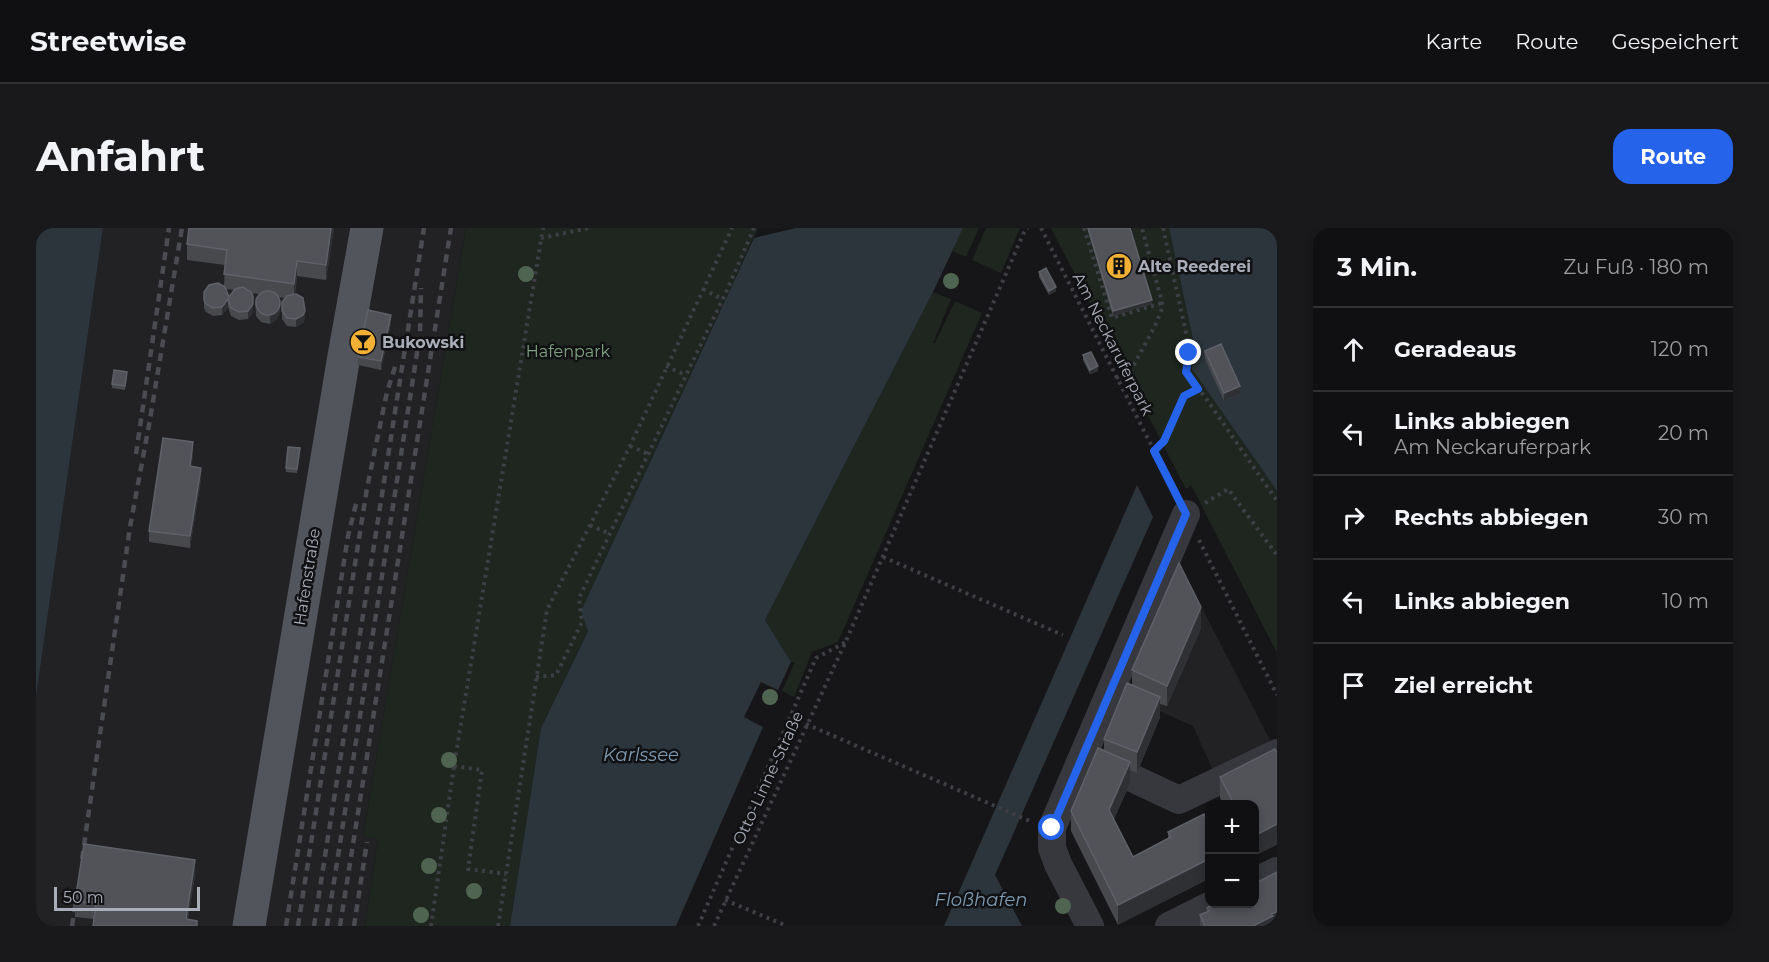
<!DOCTYPE html>
<html lang="de">
<meta charset="utf-8">
<style>
:root{--surface:#101012;--page:#19191b;--text:#f1f3f6;--muted:#9c9d9f;--line:#303032;--accent:#2563eb}
body{margin:0;font-family:Montserrat,sans-serif;background:var(--page);color:var(--text)}
.controls{position:absolute;right:18px;bottom:18px;display:grid;overflow:hidden;border-radius:12px;box-shadow:0 3px 9px #0003}
.controls button{width:54px;height:54px;display:grid;place-items:center;padding:0;border:0;border-bottom:2px solid var(--line);background:var(--surface);color:var(--text);font:30px sans-serif}
.scale{position:absolute;left:18px;bottom:15px;width:146px;box-sizing:border-box;padding-left:6px;border:3px solid #a8adb8;border-top:0;font-size:16px;line-height:21px;white-space:nowrap;color:#a8adb8;-webkit-text-stroke:4px #111113;paint-order:stroke}
.stop{position:absolute;width:18px;height:18px;margin:-14px;border:4px solid #2563eb;border-radius:50%;background:#fff}
.stop.end{background:#2563eb;border-color:#fff;box-shadow:0 2px 6px #0008}
.list{margin:0;padding:0;list-style:none}
h2{display:flex;justify-content:space-between;align-items:center;height:78px;margin:0;padding:0 24px;font-size:26px}
h2 small{font-size:20px;font-weight:400;color:var(--muted)}
.list li{display:grid;grid-template-columns:39px 1fr auto;gap:18px;align-items:center;box-sizing:border-box;height:84px;padding:0 24px;border-top:2px solid var(--line)}
.list b{display:block;font-size:22px;white-space:nowrap}
.list p{margin:0;font-size:20px;white-space:nowrap;color:var(--muted)}
.list em{font-size:20px;font-style:normal;color:var(--muted)}
.icon{flex:none;width:33px;height:33px;fill:none;stroke:currentColor;stroke-width:2;stroke-linecap:round;stroke-linejoin:round}
.map{position:relative;flex:none;width:1241px;height:698px;overflow:hidden;border-radius:18px}
header{display:flex;align-items:center;gap:36px;box-sizing:border-box;height:84px;padding:0 30px;background:var(--surface);border-bottom:2px solid var(--line)}
header strong{font-size:28px}
nav{display:flex;gap:33px;margin-inline-start:auto;font-size:21px}
.intro{display:flex;align-items:center;justify-content:space-between;box-sizing:border-box;height:144px;padding:0 36px}
h1{margin:0;font-size:42px}
.button{padding:15px 27px;border-radius:18px;background:var(--accent);color:#fff;font-size:21px;font-weight:700}
main{display:flex;gap:36px;padding:0 36px}
aside{flex:1;background:var(--surface);border-radius:18px;box-shadow:0 3px 9px #0003}
.map>svg:first-child{display:block}
.built{fill:#222225}
.green{fill:#1e261f}
.water{fill:#2c353c}
.lines{fill:none;stroke-linecap:round;stroke-linejoin:round}
.path{stroke:#3d3f44;stroke-width:4;stroke-dasharray:3 4.5;stroke-linecap:butt}
.minor{stroke:#37383d;stroke-width:28}
.major{stroke:#53555c;stroke-width:33}
.rail{stroke:#4a4c52;stroke-width:4.5;stroke-dasharray:8 6;stroke-linecap:butt}
.tree{fill:#506452}
.wall{fill:#47494d;fill-rule:evenodd}
.shaded-wall{fill:#2f3033}
.building{fill:#525359;stroke:#5f6168;stroke-width:1.5}
.route{stroke:#2563eb;stroke-width:8}
.labels{text-anchor:middle;dominant-baseline:central;stroke-width:5;stroke-linejoin:round;paint-order:stroke}
.poi-label{font-size:16px;font-weight:bold;fill:#a8adb8;stroke:#111113;text-anchor:start}
.street-label{font-size:16px;fill:#a8adb8;stroke:#111113}
.park-label{font-size:16px;fill:#7fa381;stroke:#111113}
.water-label{font-size:18px;font-style:italic;fill:#7f9bb3;stroke:#111113}
</style>
<header>
<strong>Streetwise</strong>
<nav><a>Karte</a><a>Route</a><a>Gespeichert</a></nav>
</header>
<div class="intro"><h1>Anfahrt</h1><a class="button">Route</a></div>
<main>
<div class="map">
<svg width="1241" height="698" viewBox="0 0 1241 698">
<rect width="100%" height="100%" fill="#161618"/>
<!-- built -->
<path class="built" d="M67,0h363l-103,609 15,1 -13,88h-329v-229z
M1148,345l89,173 -58,29 -22,-49 -65,-29z"/>
<!-- green -->
<path class="green" d="M430,0h292l-177,383 7,19 -47,98 -31,198h-145l13,-87 -15,-2z
M927,0h16l-13,29 -14,-6z
M950,0h34l-19,45 -29,-13z
M1015,0h118l26,121 -3,20 85,122v162l-86,-168 -5,4z
M897,64l18,7 -18,44h2l20,-42 27,12 -144,329 -26,10 -18,45 -12,-6 13,-29h-4l-26,-42z"/>
<!-- water -->
<path class="water" d="M0,0h67l-67,469z
M760,0h167l-30,64 -168,328 26,42 -13,28 -17,-8 -17,35 19,10 -87,199h-166l31,-198 47,-97 -7,-20 173,-373z
M1133,0h108v263l-85,-122 3,-20z
M1101,257l16,32 -158,358 27,51h-78z"/>
<g class="lines">
<!-- path -->
<path class="path" d="M1005,0l136,268
M1048,0l28,90 50,-15
M1127,0l25,114 -2,30 21,28 70,101
M505,10l48,-10
M667,61l19,10
M1153,125l9,2 10,-2
M630,138l19,9
M1080,150l15,-8 24,-44 8,-20 -21,-78
M594,218l18,8
M1118,223l10,-10 20,-45 14,-7
M1169,275l23,-14 49,66
M554,297l20,9
M1163,312l78,155
M847,329l180,78
M500,449l20,-2 26,-53 -3,-24 148,-308 27,-62
M770,496l226,98
M418,538l28,4 -14,99 38,5
M689,672l62,26
M395,698l23,-160 89,-538
M462,698l49,-316 83,-164 102,-218
M662,698l118,-268 30,-16
M678,698l132,-285 179,-411 3,-2"/>
<!-- minor -->
<path class="minor" d="M1060,533l83,39 98,-47
M1218,654l23,-11
M1054,698l-32,-62 -6,-16v-20l134,-314
M1133,698l44,-22"/>
<!-- major -->
<path class="major" d="M213,698l95,-570 23,-128"/>
<!-- rail -->
<path class="rail" d="M100,226l33,-226
M46,631l48,-332 19,-102 33,-197
M36,698l6,-37
M250,698l62,-390 9,-36
M262,698l69,-438 20,-96 10,-31
M278,698l110,-698
M291,698l93,-592 1,-46
M304,698l111,-698
M318,698l13,-84"/>
</g>
<!-- trees -->
<g class="tree">
<circle cx="490" cy="46" r="8"/>
<circle cx="915" cy="53" r="8"/>
<circle cx="734" cy="469" r="8"/>
<circle cx="413" cy="532" r="8"/>
<circle cx="403" cy="587" r="8"/>
<circle cx="393" cy="638" r="8"/>
<circle cx="438" cy="663" r="8"/>
<circle cx="1027" cy="678" r="8"/>
<circle cx="385" cy="687" r="8"/>
</g>
<!-- wall -->
<path class="wall" d="M298,0l-8,52 -29,-4 -2,18 10,25 -2,4 -7,4 -9,-1 -5,-7v-17l3,-4 -7,-1 2,14 -3,8 -7,5 -9,-2 -5,-6 -1,-17 4,-5 -8,-1 2,19 -5,7 -9,1 -8,-4 -3,-9 -6,8 -9,1 -7,-4 -2,-4v-16l20,-5 1,-22 -38,-5v-16zM190,61l8,1 -5,7z
M1051,0h43l22,76 -39,12z
M1003,44l17,19 -7,4 -10,-18z
M355,95l-10,47 -23,-5v-8z
M1169,123l35,43 -16,7 -19,-42z
M1047,127l15,16 -8,3 -7,-14z
M91,148l-2,14 -13,-2v-4z
M264,220l-3,25 -11,-1v-4z
M157,226l-2,12 10,14 -11,68 -41,-6v-11z
M1165,400l-34,78 -7,-2v13l-23,56 -7,-3v13l-16,36 19,38 35,-18v-7l36,-18 -86,111 -47,-94v-20l33,-60v-12l28,-54v-15z
M1184,549l34,27h-31l-3,-6z
M1241,644v54h-77v-11l7,-3v-4z
M159,647l-7,44 9,7 -103,-7 -19,-2v-16z"/>
<!-- shaded-wall -->
<path class="shaded-wall" d="M295,0h3l-8,52v-15z
M261,33v15l-3,23v-15z
M1020,59v4l-7,4v-4z
M192,71v8l-6,8v-8z
M1116,72v4l-39,12v-5z
M244,75v8l-3,8 -7,5v-8z
M217,76v8l-5,7v-8z
M269,83v8l-2,4 -7,4v-8z
M355,87v8l-10,47v-9z
M1062,138v5l-8,3v-4z
M1204,158v8l-16,7v-8z
M157,214v12l-3,24v-12z
M165,240v12l-11,68v-12z
M1165,379v21l-34,78v-20z
M1124,469v20l-23,56v-21z
M1094,534v21l-21,47v-20z
M1241,596v21l-23,11v-20z
M1173,631v20l-91,46v-20z
M159,632v15l-8,51 -1,-7z
M1241,683v15h-24l18,-12z"/>
<!-- building -->
<path class="building" d="M153,0h142l-5,37 -29,-4 -3,23 -70,-10 3,-24 -40,-6z
M1052,0h42l22,72 -39,11z
M1010,40l10,19 -7,4 -10,-19z
M182,55l7,4 4,10 6,-8 8,-2 8,5 2,4v8l-5,7 -9,1 -8,-4 -3,-9 -6,8 -9,1 -7,-4 -2,-4v-8l5,-7z
M220 75a12 12 0 1 1 24 0a12 12 0 1 1-24 0Z
M260,66l7,4 2,13 -2,4 -7,4 -9,-1 -5,-7v-9l5,-6z
M332,82l23,5 -10,46 -23,-4z
M1185,116l19,42 -16,7 -19,-42z
M1055,124l7,14 -8,4 -7,-15z
M78,142l13,2 -2,14 -13,-2z
M127,210l30,4 -3,24 11,2 -11,68 -41,-5z
M252,219l12,1 -3,21 -11,-1z
M1143,335l22,44 -34,79 -35,-16z
M1091,455l33,14 -23,55 -33,-13z
M1062,520l32,14 -21,48 24,47 38,-20 -3,-5 36,-18 5,12v33l-91,46 -47,-94z
M1239,521l2,4v71l-23,12v-32h-20l-14,-27z
M48,616l111,16 -9,59 11,2v5h-104l3,-22 -21,-3z
M1241,644v40l-6,2 2,2 -20,10h-48l-5,-11 9,-4 -2,-3 8,-5h39v-19z"/>
<g class="lines">
<!-- route -->
<path class="route" d="M1016,600l134,-314 -32,-63 10,-10 20,-45 14,-7 -12,-17 3,-19"/>
</g>
<!-- icons -->
<defs>
<symbol id="building-disc" viewBox="-11 -11 22 22"><circle r="9.5" fill="#f2b134" stroke="#111113"/><path d="M-4-6H4V6H1V3H-1V6H-4ZM-2.5-4.3h1.7v1.8h-1.7ZM.8-4.3h1.7v1.8H.8ZM-2.5-1h1.7V.8h-1.7ZM.8-1h1.7V.8H.8Z" fill="#111"/></symbol>
<symbol id="bar-disc" viewBox="-11 -11 22 22"><circle r="9.5" fill="#f2b134" stroke="#111113"/><path d="M-6-5H6L.8 .8V4.5H3.5V6h-7V4.5H-.8V.8Z" fill="#111"/></symbol>
</defs>
<g fill-rule="evenodd">
<use href="#building-disc" x="1068" y="23" width="30" height="30"/>
<use href="#bar-disc" x="312" y="99" width="30" height="30"/>
</g>
<g class="labels">
<!-- poi labels -->
<g class="poi-label">
<text x="1102" y="38">Alte Reederei</text>
<text x="346" y="114">Bukowski</text>
</g>
<!-- street labels -->
<g class="street-label">
<text transform="translate(1077 116) rotate(63)">Am Neckaruferpark</text>
<text transform="translate(271 349) rotate(-81)">Hafenstraße</text>
<text transform="translate(732 550) rotate(-65)">Otto-Linne-Straße</text>
</g>
<!-- park labels -->
<g class="park-label">
<text x="532" y="123">Hafenpark</text>
</g>
<!-- water labels -->
<g class="water-label">
<text x="605" y="527">Karlssee</text>
<text x="945" y="672">Floßhafen</text>
</g>
</g>
</svg>
<div class="controls">
<button>+</button>
<button>−</button>
</div>
<div class="scale">50 m</div>
<div class="stop" style="left:1016px;top:600px"></div>
<div class="stop end" style="left:1153px;top:125px"></div>
</div>
<aside>
<h2>3 Min.<small>Zu Fuß · 180 m</small></h2>
<ul class="list">
<li><svg class="icon" aria-label="ahead" viewBox="0 0 24 24"><path d="M12 20V5M6 11l6-6 6 6"/></svg><div><b>Geradeaus</b></div><em>120 m</em></li>
<li><svg class="icon" aria-label="left" viewBox="0 0 24 24"><path d="M17 20v-9H6M10 6l-5 5 5 5"/></svg><div><b>Links abbiegen</b><p>Am Neckaruferpark</p></div><em>20 m</em></li>
<li><svg class="icon" aria-label="right" viewBox="0 0 24 24"><path d="M7 20v-9h11M14 6l5 5-5 5"/></svg><div><b>Rechts abbiegen</b></div><em>30 m</em></li>
<li><svg class="icon" aria-label="left" viewBox="0 0 24 24"><path d="M17 20v-9H6M10 6l-5 5 5 5"/></svg><div><b>Links abbiegen</b></div><em>10 m</em></li>
<li><svg class="icon" aria-label="arrive" viewBox="0 0 24 24"><path d="M6 21V4h12l-3 4 3 4H6"/></svg><div><b>Ziel erreicht</b></div></li>
</ul>
</aside>
</main>
